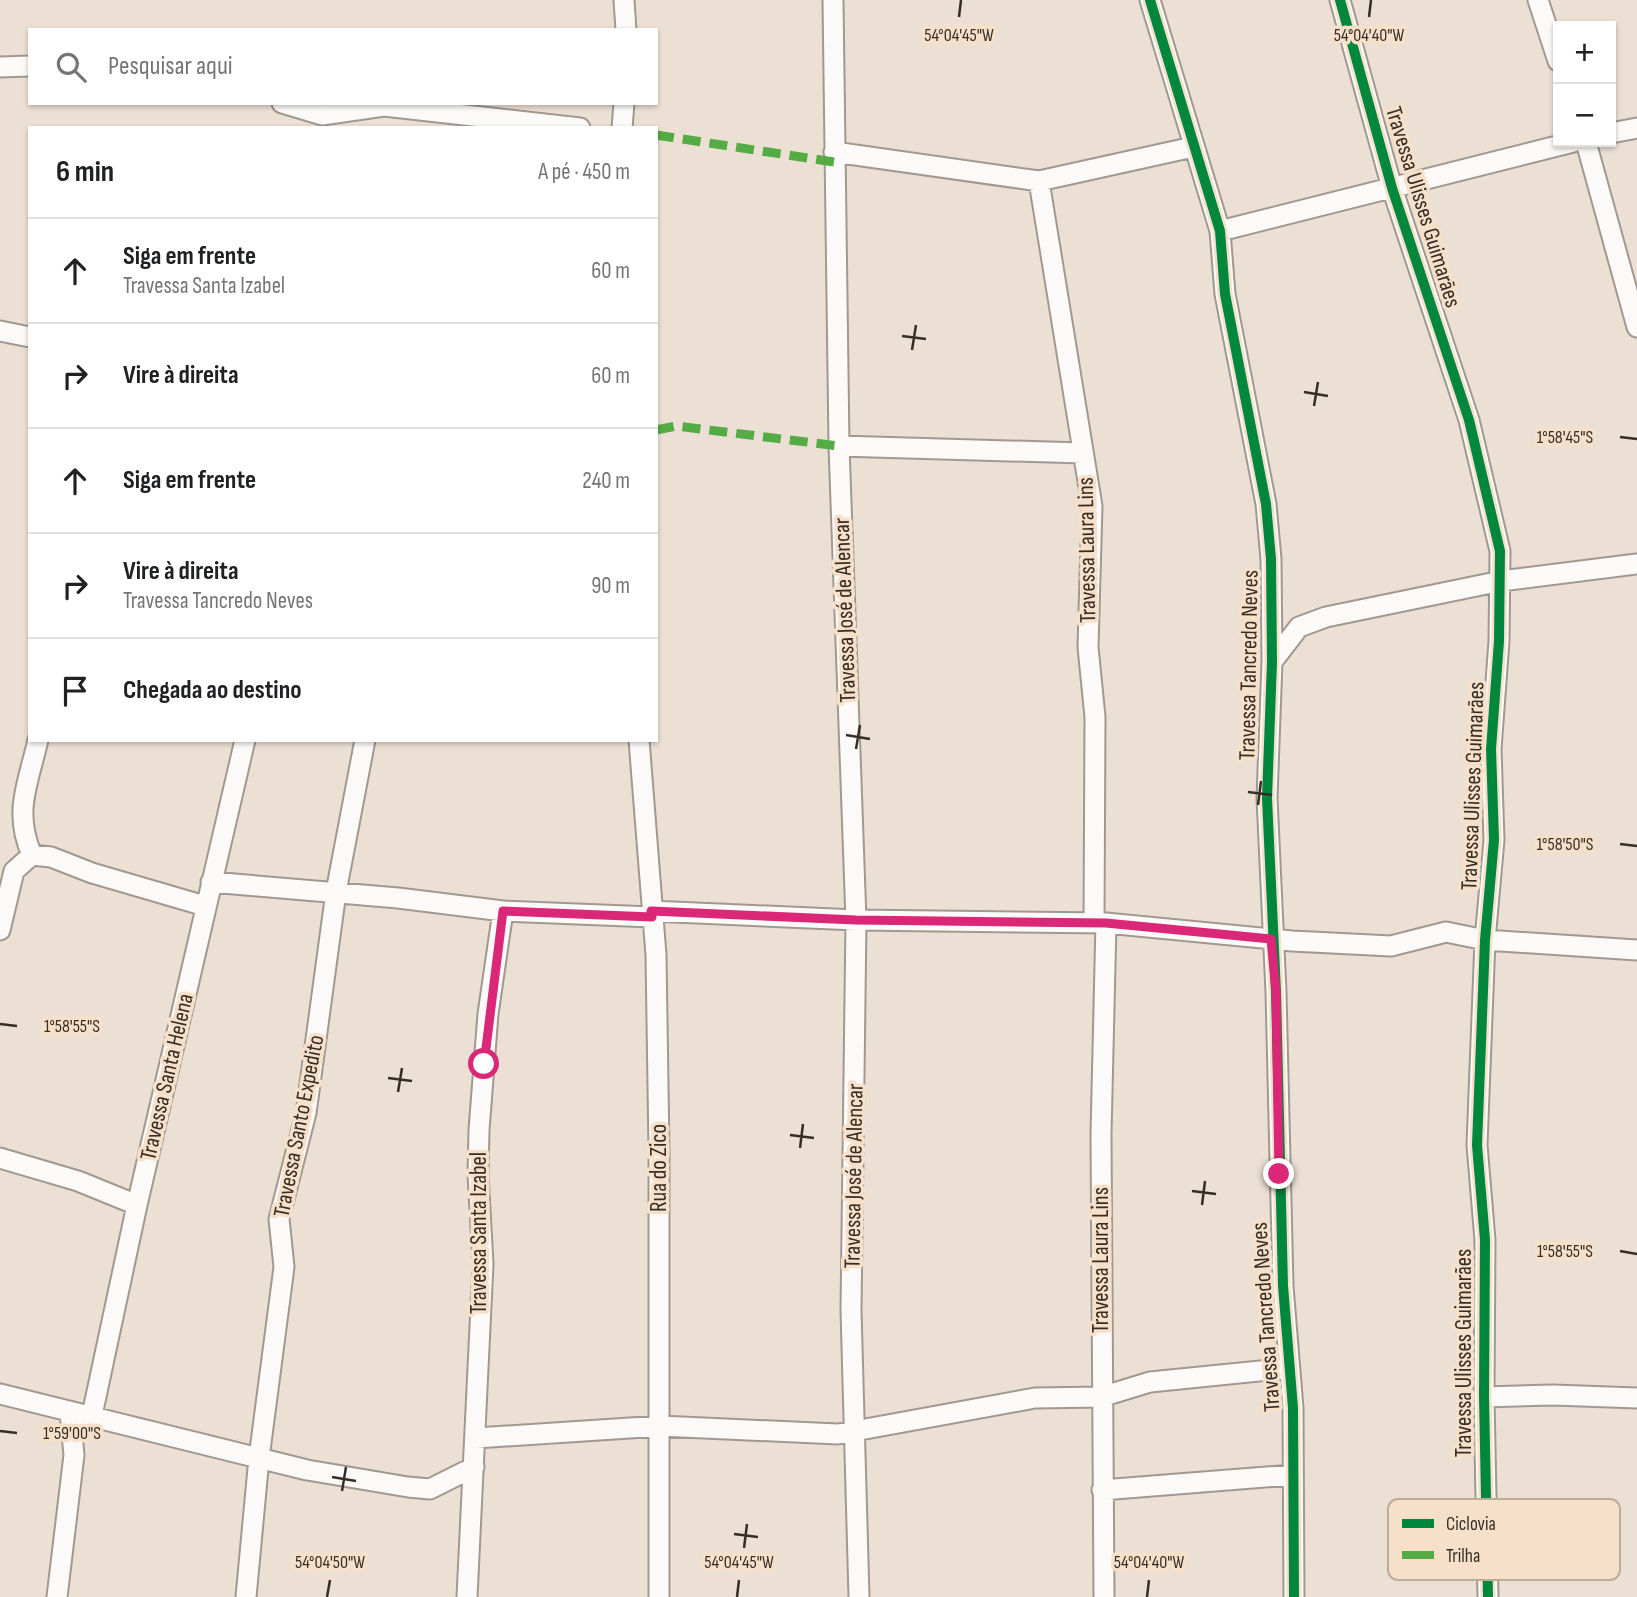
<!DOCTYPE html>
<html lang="pt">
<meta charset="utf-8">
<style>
:root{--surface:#fff;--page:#f6f6f6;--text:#202124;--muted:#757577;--line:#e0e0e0}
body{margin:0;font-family:"Sofia Sans Condensed",sans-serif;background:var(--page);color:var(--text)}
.controls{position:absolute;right:21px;top:21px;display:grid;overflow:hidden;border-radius:0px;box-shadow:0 2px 5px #0004}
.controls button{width:63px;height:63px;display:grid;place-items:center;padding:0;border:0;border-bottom:2px solid var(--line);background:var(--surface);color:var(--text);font:35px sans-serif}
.stop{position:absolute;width:21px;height:21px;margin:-16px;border:5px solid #db2777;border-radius:50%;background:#fff}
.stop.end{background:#db2777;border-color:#fff;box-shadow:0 2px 7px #0008}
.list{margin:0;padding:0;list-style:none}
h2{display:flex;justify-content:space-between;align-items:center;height:91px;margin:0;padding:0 28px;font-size:30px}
h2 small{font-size:23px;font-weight:400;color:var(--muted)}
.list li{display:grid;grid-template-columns:46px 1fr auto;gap:21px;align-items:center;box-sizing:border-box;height:105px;padding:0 28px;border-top:2px solid var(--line)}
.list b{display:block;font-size:26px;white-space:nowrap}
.list p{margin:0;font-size:23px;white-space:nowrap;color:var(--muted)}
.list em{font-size:23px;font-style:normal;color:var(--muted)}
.icon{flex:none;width:38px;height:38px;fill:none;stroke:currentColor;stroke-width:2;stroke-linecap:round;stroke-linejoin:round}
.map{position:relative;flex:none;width:1637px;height:1597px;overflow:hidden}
.search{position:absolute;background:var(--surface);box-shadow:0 2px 5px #0004;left:28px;top:28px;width:630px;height:77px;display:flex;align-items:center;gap:18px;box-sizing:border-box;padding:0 24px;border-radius:0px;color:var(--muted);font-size:26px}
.panel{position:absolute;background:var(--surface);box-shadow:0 2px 5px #0004;left:28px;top:126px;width:630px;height:616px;border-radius:0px}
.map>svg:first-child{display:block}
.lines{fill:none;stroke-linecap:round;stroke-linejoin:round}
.street-casing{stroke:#a1988f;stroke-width:23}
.street{stroke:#fcfaf9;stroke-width:19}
.quiet{stroke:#55ab44;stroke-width:9;stroke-dasharray:18 9;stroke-linecap:butt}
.cycleway-casing{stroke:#f6e0ca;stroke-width:15}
.cycleway{stroke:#00873e;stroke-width:10}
.route{stroke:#db2777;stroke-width:9}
.ticks{fill:none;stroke:#362e26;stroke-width:2.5}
.labels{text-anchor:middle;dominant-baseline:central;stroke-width:7;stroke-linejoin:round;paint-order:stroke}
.street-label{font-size:23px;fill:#362e26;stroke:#f6e0ca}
.key{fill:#f6e0ca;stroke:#bcab99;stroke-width:2}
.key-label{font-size:19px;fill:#362e26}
.ticks-label{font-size:18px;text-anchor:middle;fill:#362e26;stroke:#f6e0ca;stroke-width:7;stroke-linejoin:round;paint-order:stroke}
</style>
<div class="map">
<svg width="1637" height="1597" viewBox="0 0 1637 1597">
<rect width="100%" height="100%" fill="#ece0d4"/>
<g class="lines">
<defs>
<path id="street" d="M624,0l2,30
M833,0l6,446 17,474 -5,390 8,287
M1150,0l70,231 5,63 41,210 5,55 1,103 -5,136 9,194 7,294 10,122 1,189
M1340,0l52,188 77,232 31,131 -1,90 -8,108 3,91 -9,100 -8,205 8,95 -1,157 4,200
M1538,0l20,61
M0,67l30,-1
M282,103l40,12 62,-9 196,22
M622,128l2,-25
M1611,133l26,-5
M1586,142l51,185
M834,152l205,29 154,-34
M1039,181l53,325 -4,141 7,70 -1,206
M1220,231l353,-89
M0,331l30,6
M839,446l244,7
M1272,662l27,-35 27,-10 175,-36 136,-17
M639,740l17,215 3,196v446
M32,855l19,2 41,16 113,33
M211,882l187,16 105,13 149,6
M651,911l205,9 250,3 186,18 99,5 55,-14 39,8 152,10
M0,930l14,-59 18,-16c-19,-43 -4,-71 6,-115
M0,1158l78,23 59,24
M0,1394l307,76 101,17 22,2 44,-22
M1484,1397l69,-2 84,3
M92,1415l45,-210 108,-465
M476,1438l184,-12 178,8 197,-36 66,-1 49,-15 139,-14
M1102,1490l190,-15
M57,1597l17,-142 -4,-43
M246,1597l13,-139 25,-191 -5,-48 27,-106 30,-221 29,-152
M467,1597l16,-333 -5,-90 1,-44 9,-116 15,-103
M1104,1597l-3,-463 5,-211"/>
</defs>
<!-- street casing -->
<use href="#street" class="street-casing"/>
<!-- street -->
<use href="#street" class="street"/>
<!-- quiet -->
<path class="quiet" d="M656,135l178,27
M656,430l20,-4 163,20"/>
<defs>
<path id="cycleway" d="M1150,0l70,231 5,63 41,210 5,55 1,103 -5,136 9,194 7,294 10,122 1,189
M1340,0l52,188 77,232 31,131 -1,90 -8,108 3,91 -9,100 -8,205 8,95 -1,157 4,200"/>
</defs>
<!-- cycleway casing -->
<use href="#cycleway" class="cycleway-casing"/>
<!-- cycleway -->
<use href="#cycleway" class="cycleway"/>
</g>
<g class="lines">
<!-- route -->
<path class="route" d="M484,1064l19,-153 149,6 -1,-6 205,9 250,3 165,16 5,53 3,182"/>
</g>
<!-- ticks -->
<path class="ticks" d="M959,17l2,-17M1369,17l2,-17M902,336l24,3M912,350l4,-25M1304,392l24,4M1314,406l4,-24M1620,437l17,2M846,735l24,4M856,749l4,-24M1248,792l24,3M1258,805l3,-24M1620,844l17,2M0,1024l17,2M388,1078l24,3M398,1092l4,-24M790,1135l24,3M800,1148l3,-24M1192,1191l24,3M1202,1205l3,-24M1620,1251l17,3M0,1431l17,2M332,1477l24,4M342,1491l4,-24M734,1534l24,3M744,1548l3,-24M327,1597l3,-17M737,1597l2,-17M1147,1597l2,-17"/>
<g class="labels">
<!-- street labels -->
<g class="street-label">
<text transform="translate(1423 207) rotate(73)">Travessa Ulisses Guimarães</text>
<text transform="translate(1087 550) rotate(-91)">Travessa Laura Lins</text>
<text transform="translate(845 610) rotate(-92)">Travessa José de Alencar</text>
<text transform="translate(1249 665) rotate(-89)">Travessa Tancredo Neves</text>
<text transform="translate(1473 786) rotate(-88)">Travessa Ulisses Guimarães</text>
<text transform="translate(167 1077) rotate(-77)">Travessa Santa Helena</text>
<text transform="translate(299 1126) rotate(-79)">Travessa Santo Expedito</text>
<text transform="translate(659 1168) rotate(-90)">Rua do Zico</text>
<text transform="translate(854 1176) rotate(-89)">Travessa José de Alencar</text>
<text transform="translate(479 1233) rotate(-90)">Travessa Santa Izabel</text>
<text transform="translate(1101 1260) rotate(-90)">Travessa Laura Lins</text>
<text transform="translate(1266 1317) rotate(-94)">Travessa Tancredo Neves</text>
<text transform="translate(1464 1353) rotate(-90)">Travessa Ulisses Guimarães</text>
</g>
</g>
<!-- legend -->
<rect x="1388" y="1499" width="232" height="81" rx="10" class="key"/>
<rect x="1402" y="1519" width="32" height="9" fill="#00873e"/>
<rect x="1402" y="1551" width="32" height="8" fill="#55ab44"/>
<g class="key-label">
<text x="1446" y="1530">Ciclovia</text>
<text x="1446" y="1562">Trilha</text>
</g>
<g class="ticks-label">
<text x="959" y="41">54°04'45"W</text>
<text x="1369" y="41">54°04'40"W</text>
<text x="1565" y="443">1°58'45"S</text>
<text x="1565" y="850">1°58'50"S</text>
<text x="72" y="1032">1°58'55"S</text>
<text x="1565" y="1257">1°58'55"S</text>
<text x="72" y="1439">1°59'00"S</text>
<text x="330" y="1568">54°04'50"W</text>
<text x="739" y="1568">54°04'45"W</text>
<text x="1149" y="1568">54°04'40"W</text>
</g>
</svg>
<div class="controls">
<button>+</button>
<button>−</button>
</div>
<div class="stop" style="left:484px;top:1064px"></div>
<div class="stop end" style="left:1279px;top:1174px"></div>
<div class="search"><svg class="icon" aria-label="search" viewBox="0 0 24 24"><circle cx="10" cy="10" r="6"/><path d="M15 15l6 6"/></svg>Pesquisar aqui</div>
<section class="panel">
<h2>6 min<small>A pé · 450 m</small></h2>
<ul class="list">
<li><svg class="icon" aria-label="ahead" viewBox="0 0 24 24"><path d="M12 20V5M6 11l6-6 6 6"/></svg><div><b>Siga em frente</b><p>Travessa Santa Izabel</p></div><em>60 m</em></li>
<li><svg class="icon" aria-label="right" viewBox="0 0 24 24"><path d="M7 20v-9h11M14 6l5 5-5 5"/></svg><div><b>Vire à direita</b></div><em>60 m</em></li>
<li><svg class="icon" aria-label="ahead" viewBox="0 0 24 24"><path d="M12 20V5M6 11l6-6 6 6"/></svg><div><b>Siga em frente</b></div><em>240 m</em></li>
<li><svg class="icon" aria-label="right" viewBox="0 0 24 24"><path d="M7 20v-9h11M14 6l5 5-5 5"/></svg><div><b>Vire à direita</b><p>Travessa Tancredo Neves</p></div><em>90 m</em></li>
<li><svg class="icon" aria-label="arrive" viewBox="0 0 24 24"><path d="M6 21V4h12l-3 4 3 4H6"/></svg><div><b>Chegada ao destino</b></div></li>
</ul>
</section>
</div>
